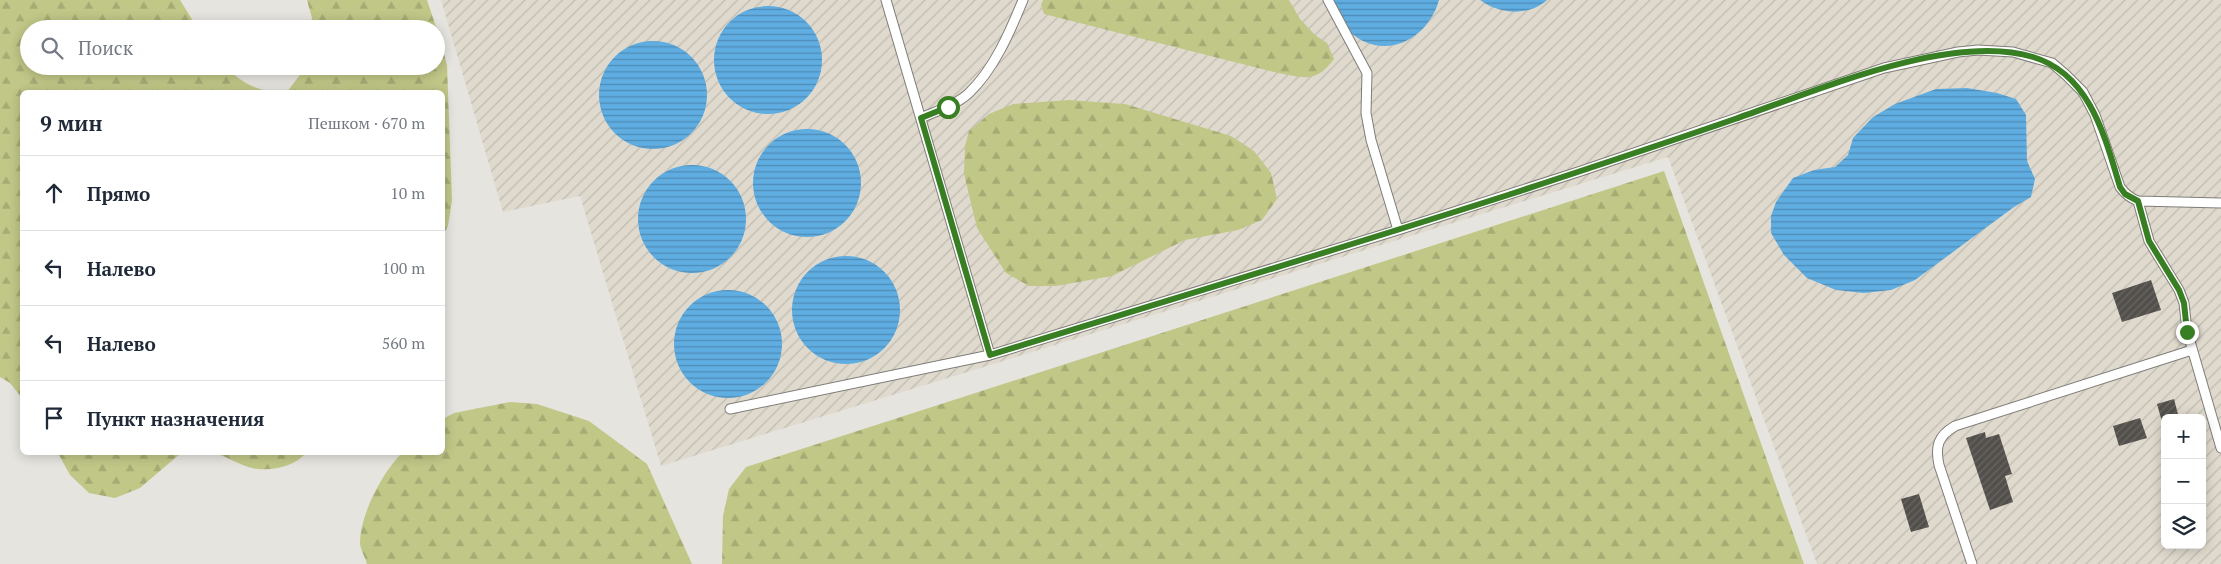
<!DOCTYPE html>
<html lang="ru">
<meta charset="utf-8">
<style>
:root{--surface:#fff;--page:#f2f2f3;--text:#1f2937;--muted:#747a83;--line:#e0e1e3}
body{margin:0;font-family:"PT Serif",serif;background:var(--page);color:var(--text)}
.controls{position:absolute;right:15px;bottom:15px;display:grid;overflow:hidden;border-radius:8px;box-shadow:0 2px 12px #0003}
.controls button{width:45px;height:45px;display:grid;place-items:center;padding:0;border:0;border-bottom:1px solid var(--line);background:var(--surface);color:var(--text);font:25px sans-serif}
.stop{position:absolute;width:15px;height:15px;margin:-11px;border:4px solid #387e23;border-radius:50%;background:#fff}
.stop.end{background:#387e23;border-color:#fff;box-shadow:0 1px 5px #0008}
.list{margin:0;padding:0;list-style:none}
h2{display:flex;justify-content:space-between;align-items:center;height:65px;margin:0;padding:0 20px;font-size:21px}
h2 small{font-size:16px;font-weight:400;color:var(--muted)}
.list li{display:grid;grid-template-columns:32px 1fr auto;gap:15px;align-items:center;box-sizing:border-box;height:75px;padding:0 20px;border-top:1px solid var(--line)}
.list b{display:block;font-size:19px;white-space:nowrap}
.list em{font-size:16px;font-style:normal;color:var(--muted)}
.icon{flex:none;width:28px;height:28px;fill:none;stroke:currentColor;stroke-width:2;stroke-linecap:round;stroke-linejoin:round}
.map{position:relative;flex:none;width:2221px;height:564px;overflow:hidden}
.search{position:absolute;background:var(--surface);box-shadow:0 2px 12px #0003;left:20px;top:20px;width:425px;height:55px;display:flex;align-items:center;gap:12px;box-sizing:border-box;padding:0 18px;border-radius:28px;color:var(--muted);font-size:19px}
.panel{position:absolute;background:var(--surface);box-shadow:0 2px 12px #0003;left:20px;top:90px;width:425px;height:365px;border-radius:8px}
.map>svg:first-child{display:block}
.industrial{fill:url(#industrial-furrows);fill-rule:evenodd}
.forest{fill:url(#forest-firs)}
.water{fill:url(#water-rules)}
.building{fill:url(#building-hatch)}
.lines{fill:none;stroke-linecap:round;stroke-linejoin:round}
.service-casing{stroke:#7f7d78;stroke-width:11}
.service{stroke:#fff;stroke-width:9}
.route{stroke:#387e23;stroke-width:6}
</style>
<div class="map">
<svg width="2221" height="564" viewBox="0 0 2221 564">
<defs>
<pattern id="industrial-furrows" width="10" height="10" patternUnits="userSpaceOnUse" patternTransform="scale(1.25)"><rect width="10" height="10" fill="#e0dace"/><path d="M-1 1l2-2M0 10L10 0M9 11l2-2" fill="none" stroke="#c0bbb0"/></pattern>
<pattern id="forest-firs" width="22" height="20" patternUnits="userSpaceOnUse" patternTransform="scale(1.25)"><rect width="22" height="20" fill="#c1c787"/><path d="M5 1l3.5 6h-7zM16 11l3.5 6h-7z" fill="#a6ab74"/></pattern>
<pattern id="water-rules" width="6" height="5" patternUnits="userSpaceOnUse" patternTransform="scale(1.25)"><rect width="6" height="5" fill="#5fade1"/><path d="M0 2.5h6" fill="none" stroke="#4e8cb6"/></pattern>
<pattern id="building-hatch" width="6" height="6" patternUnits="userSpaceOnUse" patternTransform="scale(1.25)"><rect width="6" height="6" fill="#53504c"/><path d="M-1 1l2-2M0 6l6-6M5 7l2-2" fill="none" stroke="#686662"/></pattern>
</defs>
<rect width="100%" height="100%" fill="#e6e4df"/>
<!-- industrial -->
<path class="industrial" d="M441,0h1780v564h-404l-149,-407 -1007,309 -81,-270 -77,16zM2165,418h37v127h-37z"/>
<!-- forest -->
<path class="forest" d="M0,0h180l18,29h-169v37h196c16,16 29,24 51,26h-254v306l-12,-15 -10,-6z
M307,0h120l13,39 7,26 5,135 -4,26 -5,9 -1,-143h-155l15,-20 1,-6h133v-37h-126l2,-11z
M1043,0h246l11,19 15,16 12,8 7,16c-18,24 -28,19 -56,14l-234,-59 -3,-9z
M1069,100l56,4 106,32 23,15 17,22 6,26 -15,21 -24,10 -53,10 -73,36 -56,10h-27l-23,-13 -29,-45 -13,-54 1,-28 4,-15 20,-17 24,-10z
M1664,171l140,393h-1082l1,-48 6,-27 17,-22z
M510,402l27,2 52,17 58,43 45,100h-325c-2,-7 -7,-15 -7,-22 1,-29 22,-69 42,-89l40,-1 1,-33 11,-6z
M58,453h123l-41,35 -25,10 -26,-5 -19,-18z
M215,453l91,-1v1c-12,14 -36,19 -54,15 -12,-3 -25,-11 -37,-15z"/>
<!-- water -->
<path class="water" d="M1333,0h106c-11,40 -56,63 -90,31 -7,-7 -12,-22 -16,-31z
M1480,0h67c-19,17 -48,14 -67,0z
M714 60a54 54 0 1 1 108 0a54 54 0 1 1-108 0Z
M599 95a54 54 0 1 1 108 0a54 54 0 1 1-108 0Z
M1967,88l30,5 19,6 10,16 1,46 8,18 -4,18 -17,10 -99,73 -24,10 -27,3 -28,-3 -29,-12 -23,-23 -13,-22v-17l5,-14 17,-24 21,-8 21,-3 13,-12 5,-17 20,-21 22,-13 41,-15z
M753 183a54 54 0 1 1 108 0a54 54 0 1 1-108 0Z
M638 219a54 54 0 1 1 108 0a54 54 0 1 1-108 0Z
M792 310a54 54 0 1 1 108 0a54 54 0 1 1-108 0Z
M674 344a54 54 0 1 1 108 0a54 54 0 1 1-108 0Z"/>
<!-- building -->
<path class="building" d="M2151,280l10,30 -39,12 -10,-29z
M2174,399l5,19h-14l-1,11 -7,-25z
M2140,418l7,20 -28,8 -6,-20z
M1985,432l1,6 13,-4 13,40 -7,2 8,26 -23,8 -24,-72z
M1919,494l10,33 -18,5 -10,-33z"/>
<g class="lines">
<defs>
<path id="service" d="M886,0l104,355
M1328,0l39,73 -1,40 5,27 27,90
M921,118c16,-7 35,-13 48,-25 25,-24 41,-61 54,-93
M2138,201l11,40 30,49 5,13 3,28 34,117
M730,409l260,-54 408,-125 183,-59 303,-103 74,-16 20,-2 35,2 39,11 14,12 17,17 12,23 25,72c5,7 10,11 18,14l83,2
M1972,564l-33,-99c-4,-19 -1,-29 16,-39l237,-76"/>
</defs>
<!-- service casing -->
<use href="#service" class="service-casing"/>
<!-- service -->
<use href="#service" class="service"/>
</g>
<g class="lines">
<!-- route -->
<path class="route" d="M948,107l-27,11 69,237c173,-53 346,-105 518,-160 76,-25 152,-50 227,-76 81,-28 215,-87 298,-62 57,17 72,80 87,130l5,7 13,7 11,40 30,49 5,13 3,29"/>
</g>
</svg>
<div class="controls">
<button>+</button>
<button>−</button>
<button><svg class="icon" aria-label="layers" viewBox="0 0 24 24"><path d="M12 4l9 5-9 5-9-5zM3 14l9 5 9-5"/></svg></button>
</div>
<div class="stop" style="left:948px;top:107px"></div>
<div class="stop end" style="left:2187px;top:332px"></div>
<div class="search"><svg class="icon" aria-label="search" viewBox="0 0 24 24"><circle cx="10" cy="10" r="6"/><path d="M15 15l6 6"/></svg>Поиск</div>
<section class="panel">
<h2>9 мин<small>Пешком · 670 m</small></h2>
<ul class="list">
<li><svg class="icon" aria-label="ahead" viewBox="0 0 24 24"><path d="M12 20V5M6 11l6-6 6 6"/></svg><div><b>Прямо</b></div><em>10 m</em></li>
<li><svg class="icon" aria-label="left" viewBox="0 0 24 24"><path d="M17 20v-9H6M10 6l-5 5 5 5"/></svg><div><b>Налево</b></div><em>100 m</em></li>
<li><svg class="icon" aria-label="left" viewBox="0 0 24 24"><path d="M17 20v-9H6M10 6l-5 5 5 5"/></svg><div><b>Налево</b></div><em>560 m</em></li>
<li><svg class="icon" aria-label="arrive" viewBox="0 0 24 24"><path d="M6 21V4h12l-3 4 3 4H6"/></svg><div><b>Пункт назначения</b></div></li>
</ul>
</section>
</div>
